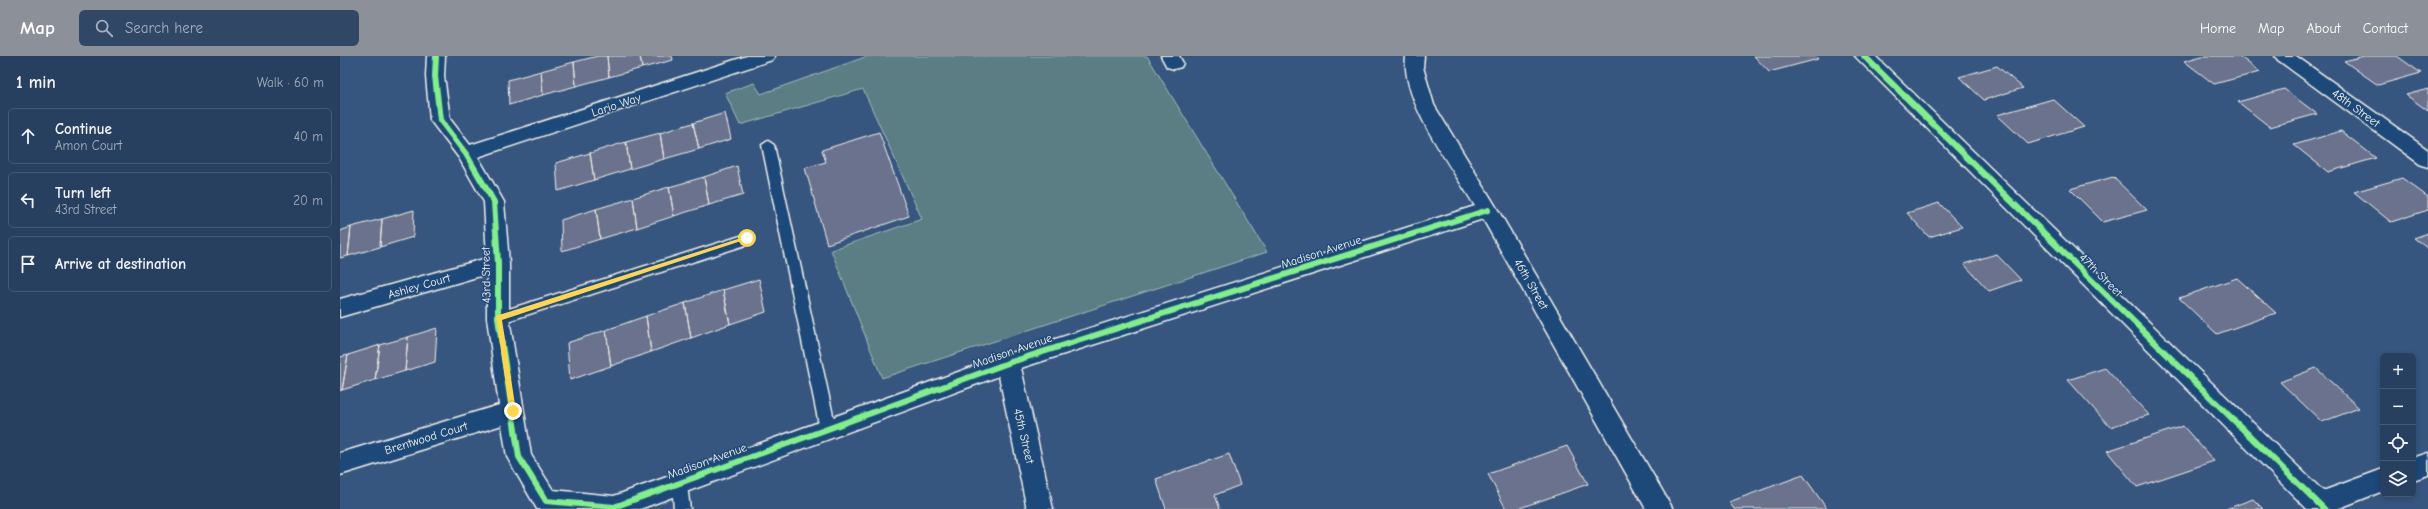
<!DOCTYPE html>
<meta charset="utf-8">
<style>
:root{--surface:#284060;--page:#304766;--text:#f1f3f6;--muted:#a5afbd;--line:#445975;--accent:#8c9099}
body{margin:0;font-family:"Comic Neue",sans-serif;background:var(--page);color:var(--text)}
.controls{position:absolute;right:12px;bottom:12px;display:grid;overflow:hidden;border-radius:6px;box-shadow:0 2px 6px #0003}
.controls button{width:36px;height:36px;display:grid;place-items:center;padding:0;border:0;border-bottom:1px solid var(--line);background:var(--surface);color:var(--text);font:20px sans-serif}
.stop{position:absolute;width:12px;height:12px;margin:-9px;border:3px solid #ffd54a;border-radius:50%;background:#fff}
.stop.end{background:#ffd54a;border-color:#fff;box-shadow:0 1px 4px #0008}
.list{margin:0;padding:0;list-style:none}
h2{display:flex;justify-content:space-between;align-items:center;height:52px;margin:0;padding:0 16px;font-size:17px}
h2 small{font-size:13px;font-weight:400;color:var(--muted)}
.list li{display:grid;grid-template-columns:26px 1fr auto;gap:12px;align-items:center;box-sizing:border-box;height:56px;margin:0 8px 8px;padding:0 8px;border:1px solid var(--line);border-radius:6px}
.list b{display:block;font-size:15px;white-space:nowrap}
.list p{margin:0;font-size:13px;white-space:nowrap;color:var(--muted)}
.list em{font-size:13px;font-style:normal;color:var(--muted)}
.icon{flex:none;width:22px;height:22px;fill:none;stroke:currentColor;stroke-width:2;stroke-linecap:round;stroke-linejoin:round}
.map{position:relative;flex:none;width:2088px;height:453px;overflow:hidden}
header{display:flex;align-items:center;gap:24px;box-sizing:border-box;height:56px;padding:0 20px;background:var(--accent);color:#fff}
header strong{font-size:19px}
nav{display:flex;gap:22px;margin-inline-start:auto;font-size:14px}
.search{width:280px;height:36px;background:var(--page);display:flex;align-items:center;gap:10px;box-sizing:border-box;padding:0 14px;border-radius:6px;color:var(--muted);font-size:15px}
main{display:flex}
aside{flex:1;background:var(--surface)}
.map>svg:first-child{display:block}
.green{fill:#5a7e83;stroke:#a7b8b6}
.building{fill:#6b728e;stroke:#f4f1e8}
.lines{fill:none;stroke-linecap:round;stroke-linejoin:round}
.service-casing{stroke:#f4f1e8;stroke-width:3}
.minor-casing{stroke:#f4f1e8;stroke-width:3}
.service{fill:#1f4a7a;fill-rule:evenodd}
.minor{fill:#1f4a7a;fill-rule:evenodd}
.cycleway-casing{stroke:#1f4a7a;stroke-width:8}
.cycleway{stroke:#82f089;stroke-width:6}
.route{fill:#ffd54a}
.labels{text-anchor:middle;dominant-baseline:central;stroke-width:3;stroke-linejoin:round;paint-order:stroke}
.street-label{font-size:12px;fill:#f4f1e8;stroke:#1f4a7a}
</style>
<header>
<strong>Map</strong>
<div class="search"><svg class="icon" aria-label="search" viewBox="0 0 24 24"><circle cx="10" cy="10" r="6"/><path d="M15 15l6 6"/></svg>Search here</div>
<nav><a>Home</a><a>Map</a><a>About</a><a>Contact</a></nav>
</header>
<main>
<aside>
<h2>1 min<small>Walk · 60 m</small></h2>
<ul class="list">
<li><svg class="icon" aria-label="ahead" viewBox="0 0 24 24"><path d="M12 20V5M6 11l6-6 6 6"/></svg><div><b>Continue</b><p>Amon Court</p></div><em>40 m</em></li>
<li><svg class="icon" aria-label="left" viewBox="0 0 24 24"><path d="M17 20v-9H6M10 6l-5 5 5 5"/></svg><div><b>Turn left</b><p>43rd Street</p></div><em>20 m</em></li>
<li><svg class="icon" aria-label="arrive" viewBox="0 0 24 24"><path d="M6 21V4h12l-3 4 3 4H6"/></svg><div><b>Arrive at destination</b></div></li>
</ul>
</aside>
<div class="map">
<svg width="2088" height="453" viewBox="0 0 2088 453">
<rect width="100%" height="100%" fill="#365680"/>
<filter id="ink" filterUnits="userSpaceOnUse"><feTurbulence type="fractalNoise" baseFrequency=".025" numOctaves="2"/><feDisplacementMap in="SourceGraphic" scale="8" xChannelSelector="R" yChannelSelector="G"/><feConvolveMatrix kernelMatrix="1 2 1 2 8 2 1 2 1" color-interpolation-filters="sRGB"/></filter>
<g filter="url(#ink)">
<!-- green -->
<path class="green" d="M528,0h279l120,196 -385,126 -51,-128 91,-31 -59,-130 -123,36 -15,-32 29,-10 7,11z"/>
<!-- building -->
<path class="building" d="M258,0h9l2,21 -33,9 -2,-24z
M267,0h33l2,12 -33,9z
M300,0h32l1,4 -31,8z
M1414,0h61l3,3 -49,13z
M1862,0h37l21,16 -46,12 -30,-23z
M2024,0h33l24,17 -43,12 -34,-24z
M234,6l2,24 -33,9 -2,-24z
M1657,10l26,22 -39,12 -25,-23z
M201,15l2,24 -34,10 -1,-25z
M1944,33l33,25 -47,13 -32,-25z
M2088,33v22l-22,-16z
M1713,43l31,28 -56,17 -31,-29z
M385,57l6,26 -32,10 -6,-26z
M353,67l6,26 -35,10 -4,-26z
M2001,75l35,27 -48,14 -34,-27z
M539,76l30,84 -82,28 -22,-76 21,-6 -4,-12z
M320,77l4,26 -34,10 -4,-27z
M286,86l4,27 -36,11 -4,-27z
M250,97l4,27 -36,11 -2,-28z
M397,110l6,29 -34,10 -5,-28z
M364,121l5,28 -35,11 -5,-29z
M1773,121l34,33 -44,12 -33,-33z
M2062,122l26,19v13l-37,12 -37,-30z
M329,131l5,29 -37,12 -4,-30z
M293,142l4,30 -37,11 -4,-30z
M1599,147l23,24 -33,10 -22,-24z
M256,153l4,30 -38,12 -1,-31z
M74,154l-1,27 -33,10 2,-28z
M42,163l-2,28 -32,9 3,-29z
M11,171l-3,29 -8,2v-27z
M2088,177v16l-14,-11z
M1656,198l25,26 -32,11 -25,-27z
M1897,222l39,35 -59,21 -38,-36z
M419,223l7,33 -36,12 -7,-34z
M383,234l7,34 -39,14 -6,-35z
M345,247l6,35 -40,14 -5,-36z
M306,260l5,36 -40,14 -5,-36z
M97,272l-2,34 -30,9 3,-34z
M266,274l5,36 -41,14 -3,-37z
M68,281l-3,34 -30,9 5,-35z
M40,289l-5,35 -33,10 6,-35z
M8,299l-6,35 -2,1v-34z
M1765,312l44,47 -39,12 -42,-47z
M1976,312l43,40 -37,14 -42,-40z
M1843,370l31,35 -77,26 -30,-36z
M1227,390l21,38 -71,25h-11l-18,-35z
M889,398l11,31 -25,10 5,14h-54l-10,-30z
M1463,419l24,34h-93l-5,-7z
M1913,443l10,10h-37z"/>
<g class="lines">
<defs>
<path id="service" d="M428,85l6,4 62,284 -3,5 -5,2 -5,-2 -3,-5 -58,-284z
M407,178l5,1 2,4 -2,4 -254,81 -5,-2 -2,-4 2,-4z
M340,420l6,2 4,31h-16l-2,-26 2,-5z"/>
<path id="minor" d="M87,0h18l-1,20 6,43 20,26 277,-89h28l-3,4 -294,97 26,45 5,61v55l22,137 22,35 61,6 394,-142 467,-148c-23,-39 -74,-104 -69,-150h18l-1,11 11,38 61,100 178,304h-27l-163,-290 -462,149 32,141h-26l-28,-133 -359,133h-103l-30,-52 -5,-32 -162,50v-22l159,-48 -12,-87v-44l-147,43v-18l147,-41 -3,-56 -25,-44 -29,-38 -4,-44z
M821,0h18l4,7 -2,4 -7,2 -7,-2z
M1515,0h20l448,435 60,-22v22l-46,18h-30z
M1935,0h21l132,94v17l-7,-2 -143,-105z
M2088,397v22l-15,5v-22z"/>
</defs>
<!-- service casing -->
<use href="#service" class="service-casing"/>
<!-- minor casing -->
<use href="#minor" class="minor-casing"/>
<!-- service -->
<use href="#service" class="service"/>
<!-- minor -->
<use href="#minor" class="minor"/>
<defs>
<path id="cycleway" d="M96,0l-1,20 5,44 26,34 28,48 4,61v55l21,139 27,44 68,6 394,-144 480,-153
M1524,0l460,453"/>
</defs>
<!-- cycleway casing -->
<use href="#cycleway" class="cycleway-casing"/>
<!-- cycleway -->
<use href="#cycleway" class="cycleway"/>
</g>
</g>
<!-- route -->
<path class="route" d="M404,181l6,1 -248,82 14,91 -6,2 -14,-97z"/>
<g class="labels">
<!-- street labels -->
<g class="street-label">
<text transform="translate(276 49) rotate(-18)">Lario Way</text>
<text transform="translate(2016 52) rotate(36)">48th Street</text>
<text transform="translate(981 196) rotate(-18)">Madison Avenue</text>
<text transform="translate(146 219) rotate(-91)">43rd Street</text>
<text transform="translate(1761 219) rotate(45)">47th Street</text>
<text transform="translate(1191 228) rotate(60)">46th Street</text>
<text transform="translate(79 230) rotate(-16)">Ashley Court</text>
<text transform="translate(672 295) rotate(-19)">Madison Avenue</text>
<text transform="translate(684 380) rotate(77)">45th Street</text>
<text transform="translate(86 382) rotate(-17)">Brentwood Court</text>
<text transform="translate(367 405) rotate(-20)">Madison Avenue</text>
</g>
</g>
</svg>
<div class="controls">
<button>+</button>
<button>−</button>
<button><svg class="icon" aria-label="locate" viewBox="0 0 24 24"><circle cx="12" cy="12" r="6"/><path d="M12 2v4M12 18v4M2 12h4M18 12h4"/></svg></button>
<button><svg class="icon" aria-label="layers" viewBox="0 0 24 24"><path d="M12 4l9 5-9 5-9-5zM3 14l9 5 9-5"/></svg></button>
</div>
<div class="stop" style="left:407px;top:182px"></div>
<div class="stop end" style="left:173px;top:355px"></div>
</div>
</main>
